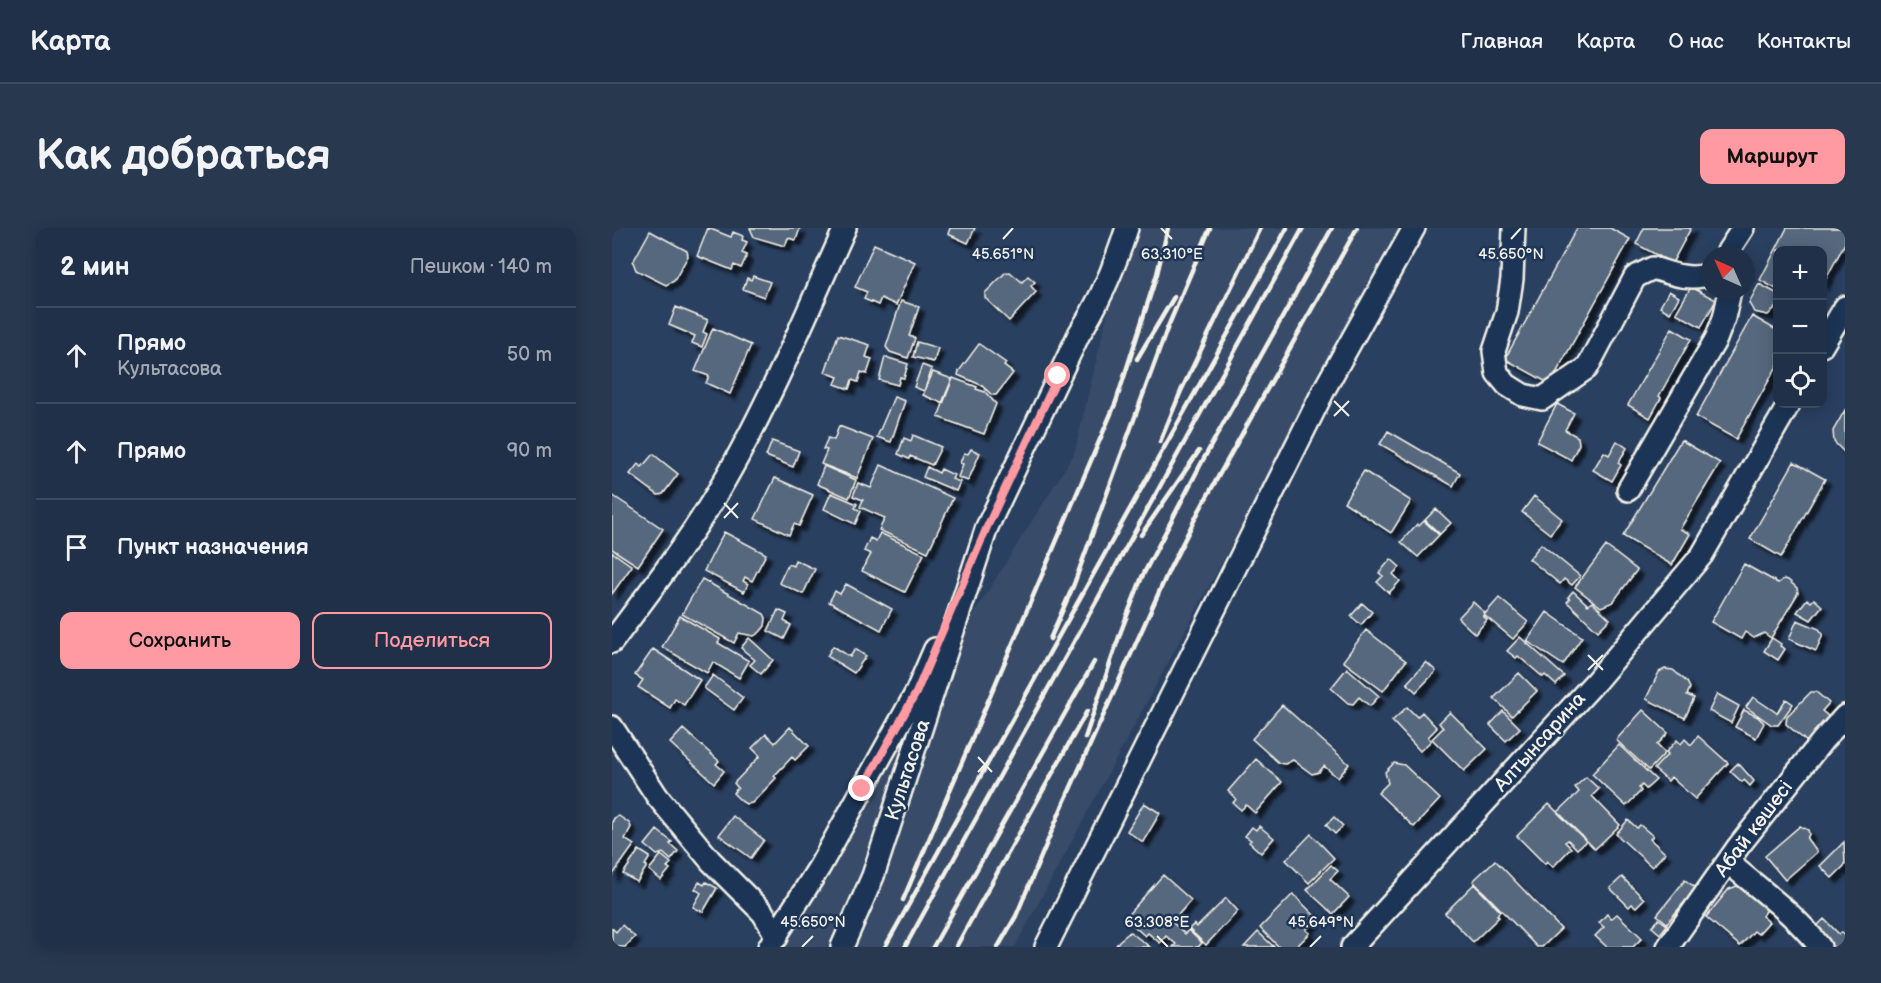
<!DOCTYPE html>
<html lang="ru">
<meta charset="utf-8">
<style>
:root{--surface:#203048;--page:#28384f;--text:#f1f3f6;--muted:#a2a9b4;--line:#3d4b60;--accent:#ff9aa2}
body{margin:0;font-family:"Balsamiq Sans",sans-serif;background:var(--page);color:var(--text)}
.controls{position:absolute;right:18px;top:18px;display:grid;overflow:hidden;border-radius:12px;box-shadow:0 3px 15px #0003}
.controls button{width:54px;height:54px;display:grid;place-items:center;padding:0;border:0;border-bottom:2px solid var(--line);background:var(--surface);color:var(--text);font:30px sans-serif}
.compass{position:absolute;left:1089px;top:18px;width:54px;height:54px;border-radius:50%;background:var(--surface);box-shadow:0 3px 15px #0003;rotate:315deg}
.stop{position:absolute;width:18px;height:18px;margin:-14px;border:4px solid #ff9aa2;border-radius:50%;background:#fff}
.stop.end{background:#ff9aa2;border-color:#fff;box-shadow:0 2px 6px #0008}
.list{margin:0;padding:0;list-style:none}
h2{display:flex;justify-content:space-between;align-items:center;height:78px;margin:0;padding:0 24px;font-size:26px}
h2 small{font-size:20px;font-weight:400;color:var(--muted)}
.list li{display:grid;grid-template-columns:39px 1fr auto;gap:18px;align-items:center;box-sizing:border-box;height:96px;padding:0 24px;border-top:2px solid var(--line)}
.list b{display:block;font-size:22px;white-space:nowrap}
.list p{margin:0;font-size:20px;white-space:nowrap;color:var(--muted)}
.list em{font-size:20px;font-style:normal;color:var(--muted)}
.actions{display:flex;gap:12px;padding:18px 24px}
.actions a{flex:1;padding:14px 0;border:2px solid var(--accent);border-radius:12px;text-align:center;font-size:21px;color:var(--accent)}
.actions .main{background:var(--accent);color:#111}
.icon{flex:none;width:33px;height:33px;fill:none;stroke:currentColor;stroke-width:2;stroke-linecap:round;stroke-linejoin:round}
.map{position:relative;flex:none;width:1233px;height:719px;overflow:hidden;border-radius:12px}
header{display:flex;align-items:center;gap:36px;box-sizing:border-box;height:84px;padding:0 30px;background:var(--surface);border-bottom:2px solid var(--line)}
header strong{font-size:28px}
nav{display:flex;gap:33px;margin-inline-start:auto;font-size:21px}
.intro{display:flex;align-items:center;justify-content:space-between;box-sizing:border-box;height:144px;padding:0 36px}
h1{margin:0;font-size:42px}
.button{padding:15px 27px;border-radius:12px;background:var(--accent);color:#111;font-size:21px;font-weight:700}
main{display:flex;gap:36px;padding:0 36px}
aside{flex:1;background:var(--surface);border-radius:12px;box-shadow:0 3px 15px #0003}
.map>svg:first-child{display:block}
.built{fill:#374c69}
.building{fill:#56677d;stroke:#f4f1e8;stroke-width:1.5;filter:url(#shadow)}
.lines{fill:none;stroke-linecap:round;stroke-linejoin:round}
.minor-casing{stroke:#f4f1e8;stroke-width:26}
.minor{stroke:#1d3557;stroke-width:21}
.rail{stroke:#f4f1e8;stroke-width:4.5}
.route{stroke:#ff9aa2;stroke-width:8}
.ticks{fill:none;stroke:#f4f1e8;stroke-width:2}
.labels{text-anchor:middle;dominant-baseline:central;stroke-width:5;stroke-linejoin:round;paint-order:stroke}
.street-label{font-size:20px;fill:#f4f1e8;stroke:#1d3557}
.ticks-label{font-size:15px;text-anchor:middle;fill:#f4f1e8;stroke:#1d3557;stroke-width:5;stroke-linejoin:round;paint-order:stroke}
</style>
<header>
<strong>Карта</strong>
<nav><a>Главная</a><a>Карта</a><a>О нас</a><a>Контакты</a></nav>
</header>
<div class="intro"><h1>Как добраться</h1><a class="button">Маршрут</a></div>
<main>
<aside>
<h2>2 мин<small>Пешком · 140 m</small></h2>
<ul class="list">
<li><svg class="icon" aria-label="ahead" viewBox="0 0 24 24"><path d="M12 20V5M6 11l6-6 6 6"/></svg><div><b>Прямо</b><p>Культасова</p></div><em>50 m</em></li>
<li><svg class="icon" aria-label="ahead" viewBox="0 0 24 24"><path d="M12 20V5M6 11l6-6 6 6"/></svg><div><b>Прямо</b></div><em>90 m</em></li>
<li><svg class="icon" aria-label="arrive" viewBox="0 0 24 24"><path d="M6 21V4h12l-3 4 3 4H6"/></svg><div><b>Пункт назначения</b></div></li>
</ul>
<div class="actions"><a class="main">Сохранить</a><a>Поделиться</a></div>
</aside>
<div class="map">
<svg width="1233" height="719" viewBox="0 0 1233 719">
<defs>
<filter id="shadow"><feDropShadow dx="5.5" dy="5.5" stdDeviation="1.5" flood-color="#0009"/></filter>
</defs>
<rect width="100%" height="100%" fill="#2a4060"/>
<filter id="ink" filterUnits="userSpaceOnUse"><feTurbulence type="fractalNoise" baseFrequency=".0167" numOctaves="2"/><feDisplacementMap in="SourceGraphic" scale="12" xChannelSelector="R" yChannelSelector="G"/><feConvolveMatrix kernelMatrix="1 2 1 2 8 2 1 2 1" color-interpolation-filters="sRGB"/></filter>
<g filter="url(#ink)">
<!-- built -->
<path class="built" d="M516,0h274l-387,719h-250l309,-493z"/>
<!-- building -->
<path class="building" d="M96,0l23,9 2,-5 10,4 -1,4 5,2 -5,11 5,2 -6,13 -7,-3 -2,5 -35,-14z
M138,0h50l-4,12 -8,-2 -3,8 -31,-9z
M338,0h25l-7,15 -20,-9z
M965,0h33l20,11 -80,145 -45,-25z
M1032,0h47l-19,35 -36,-19z
M1175,0h58v15l-23,43v-36h-44v40l-18,-10z
M38,3l37,20 1,5 -14,25 -8,4 -30,-15 -3,-8z
M262,16l41,18 -19,43 -15,-7 -3,7 -14,-6 3,-7 -12,-5z
M398,44l12,10 6,-6 7,6 -4,4 5,6 -27,29 -24,-23v-5l20,-20z
M141,48l17,6 -6,15 -21,-8 4,-11 4,2z
M1147,56l19,10v11l-10,10 -14,-3 -5,-9z
M1079,59l25,13 -15,27 -25,-14z
M1057,63l10,6 -9,16 -10,-6z
M289,73l18,6 -10,29 6,2 -7,20 -18,-6 -4,-5z
M64,79l32,13 -5,12 4,2 -5,13 -10,-4 3,-7 -26,-11z
M1140,88l26,15v33l-42,75 -40,-22z
M101,100l38,17 -21,49 -24,-11 3,-7 -14,-5z
M1060,100l19,11 -32,57 2,2 -11,20 -22,-13z
M226,107l32,10 -4,12 6,2 -5,15 -6,-2 -3,10 -6,-2 -3,9 -14,-5 3,-7 -13,-5z
M305,114l21,6 -4,14 -21,-5z
M367,116l27,19 -2,3 9,7 -17,22h-4l-11,-10 -23,-10 1,-4z
M273,129l23,7 -4,14 -4,-1 -2,8 -19,-5z
M310,137l10,4 -8,22 -10,-4z
M321,144l19,7 -10,24 -19,-8z
M341,150l24,9 -1,2 9,3 11,12 -12,30 -46,-17z
M282,169l11,4 -14,41 -14,-5z
M945,176l17,9 -9,17 13,7 1,7 -8,16 -34,-18z
M1233,182v43l-11,-11 -1,-11z
M227,198l34,13 -16,39 -36,-14 6,-14 -4,-1 5,-11 6,2z
M776,203l72,42 -7,13 -73,-42z
M301,207l28,12 -9,18 -22,-9 -1,3 -11,-5 6,-16 7,3z
M1069,212l39,23 -40,66 10,5 -18,31 -49,-29z
M160,213l27,10 -6,16 -27,-11z
M1005,213l10,7 -9,15 3,2 -9,16 -19,-11 11,-18 5,3z
M359,221l9,4 -12,28 -10,-4 5,-13 -3,-1 4,-10 4,1z
M41,226l25,20 -15,20 -5,1 -28,-21 8,-10 4,3z
M1182,234l31,17 -44,78 -31,-18z
M269,237l72,33 -25,54 -49,-22 6,-12 -25,-11 3,-7 -10,-4 5,-13 13,5z
M212,238l32,14 -7,18 -32,-14z
M315,239l12,6 2,-4 13,6 -2,4 8,3 -4,9 -33,-14z
M752,243l47,30 -20,32 -47,-31z
M163,250l38,17 -14,31 -5,-2 -5,11 -34,-16z
M219,265l26,11 -2,4 6,3 -6,13 -31,-15z
M0,267l51,34 -25,37 -26,-17z
M922,268l28,23 -12,15 -28,-22z
M824,281l15,14 -11,11 -15,-14z
M812,293l15,14 -21,22 -17,-15 16,-18 2,2z
M112,304l42,22 -14,27 -7,-4 -2,4 5,3 -4,8 -40,-21z
M268,305l44,21 -19,38 -43,-21 9,-17 -7,-3 6,-13 6,3z
M929,316l39,32 -8,9 -8,-6 -4,5 -31,-25z
M994,318l31,24 -24,32 -12,5 -26,-20z
M0,324l20,14 -20,28z
M779,331l9,8 -7,7 7,7 -11,12 -12,-11 6,-6 -4,-3z
M183,332l20,9 -12,25 -24,-11 9,-19 5,2z
M1132,336l34,19 6,-4 4,1 9,8 1,5 -27,45 -7,-5 -10,5 -9,-6 -4,7 -30,-17z
M90,351l62,35 2,4 -1,8 -5,6 -6,4 -15,-3 -5,10 -52,-29z
M234,356l46,25 -11,21 -52,-28 6,-11 5,3z
M961,363l15,14 4,-3 18,17 -12,12 -31,-29 3,-3 -2,-2z
M887,370l29,24 -15,17 -29,-24z
M1195,371l4,3 3,-3 8,7 -11,14 -14,-8z
M861,374l12,11 -2,3 4,4 -12,14 -17,-16z
M750,375l10,9 -11,13 -10,-9z
M166,382l9,4 -3,7 7,4 -7,14 -16,-8z
M935,384l35,25 -19,28 -36,-24z
M68,388l40,23 -2,4 31,18 -10,17 -26,-16 -6,11 -45,-26z
M1185,392l22,9 4,5 -7,17 -27,-12z
M754,402l40,31 -23,30 -40,-30z
M908,409l44,39 -8,9 -11,-10 -2,2 -25,-21 -2,2 -9,-7z
M137,410l24,22 -12,14 -11,-9 5,-5 -14,-12z
M1160,410l9,6 -1,2 5,3 -7,11 -14,-9z
M221,418l17,11 5,-8 11,7 -12,17 -27,-17z
M41,421l47,31 -16,25 -9,-6 -5,9 -32,-21 5,-7 -8,-5z
M814,434l10,9 -20,21 -9,-9z
M735,440l32,28 -9,10 -11,-9 -6,7 -5,-1 -17,-15z
M1053,441l8,1 14,12 3,6 -3,7 7,3 -9,20 -39,-19 13,-27z
M907,445l18,18 -25,25 -18,-18z
M101,447l30,23 -9,12 -30,-22z
M1199,464h5l13,11 -7,8 7,6 -22,25 -21,-18 1,-8z
M1105,466l22,12 -8,17 -22,-12z
M1141,469l24,16 9,-14 7,5 -15,21h-6l-26,-18z
M670,477l67,59 -11,14 -14,-12 -5,6 -7,2 -19,-14 -8,4 -6,-1 -27,-24z
M795,479l10,10 5,-5 15,16 -9,9 3,4 -11,10 -28,-30z
M1031,482l25,23 -11,12 8,8 -16,17 -33,-30z
M1132,482l14,7 6,6 -8,15 -21,-11z
M891,483l17,17 -14,13 -16,-16z
M838,484l37,37 -23,22 -32,-32 11,-11 -4,-5z
M178,499l19,19 -14,14 -3,-3 -18,19 2,2 -24,25 -6,1 -5,-3 -8,-8 5,-5 -4,-5 26,-27 -8,-8 14,-14 9,9z
M71,501l36,32 -3,3 8,7 -10,12 -44,-40z
M1086,508l30,27 -33,36 -24,-22 -3,4 -14,-12 14,-15 -2,-2 11,-12 4,4 4,-5 6,6z
M1007,517l37,35 -10,9 -4,-4 -3,3 2,3 -15,15 -34,-32z
M644,531l26,23 -27,31 -9,-8 -5,5 -8,-7 3,-4 -8,-8z
M782,535l10,2 36,34 -26,28 -36,-34 10,-10 -3,-11z
M1126,535l16,18 -4,5 -6,-6 -2,2 -12,-11z
M974,549l13,12 -7,7 28,29 -25,24 -37,-37 21,-20 -4,-5z
M532,575l16,10 -17,29 -16,-11z
M937,576l37,37 -9,8 -9,-9 -3,2 6,6 -18,19 -6,-6 -2,3 -28,-28z
M7,588l10,7 2,4 -6,12 9,6 -22,31v-54l3,-5z
M121,588l31,24 -13,18 -32,-23z
M722,589l9,9 -8,8 -9,-9z
M1016,592l9,8 3,-3 13,11 -3,3 15,14 -13,14 -36,-33z
M647,598l15,12 -13,15 -12,-11 2,-2 -6,-4 7,-9 4,3z
M1188,598l8,4 1,4 -2,5 10,13 -32,28 -20,-24z
M45,602l15,12 -2,2 8,7 -7,9 -8,-7 -6,2 -12,-10z
M699,606l23,24 -25,25 -23,-23z
M1232,614l1,23 -13,13 -12,-12z
M27,622l11,7 -5,8 2,1 -10,16 -14,-8z
M49,627l10,8 -4,4 3,2 -9,11 -12,-10z
M883,632l66,69 -19,18h-5l-64,-66z
M719,637l7,6 -8,8 19,18 -16,17 -26,-24z
M551,647l28,25 -19,22 13,12 3,-4 14,13 -4,4h-25l3,-3 -10,-8 -6,7 -12,-10 -3,3 -20,-18z
M1010,649l22,22 -8,8 -4,-3 -3,3 -19,-19z
M1073,652l11,8 -29,35 -10,-8z
M87,654l5,3 2,-3 11,6 -14,24 -10,-5 8,-14 -6,-4z
M862,656l26,27 -3,4 2,2 -26,25 -28,-29z
M1125,658l28,20 2,4 -5,6 7,6 -11,12 -4,-3 -14,15 -34,-29 23,-28z
M681,666l24,24 -11,12 4,3 -14,14h-17l-19,-19z
M614,670l12,13 -32,34 -17,-16 5,-5 3,3z
M995,686l4,5 6,-5 25,24 -9,9h-26l-12,-11 9,-9 -5,-4z
M1047,691l8,6 -7,9 -8,-7z
M1212,691l15,15 3,-2 3,3v12h-12l-18,-19z
M10,697l13,12 -10,10h-13v-19l4,4z
M518,704l20,15h-35l4,-6z
M646,704l16,15h-30z"/>
<g class="lines">
<defs>
<path id="minor" d="M902,0l-2,51 -5,33 -13,39 3,22 10,12 16,10 19,4 45,-31 48,-91 18,-9c19,6 37,13 57,6
M1116,27v-4l15,-23
M1210,118l23,-39
M1016,262l88,-151 8,-21 6,-27
M0,414c35,-47 71,-93 101,-142 52,-86 91,-181 132,-272
M0,499l45,69 54,65 52,52 14,24
M1116,634c31,27 67,52 92,85
M157,719l51,-81 96,-173 19,-44
M230,719l31,-71 114,-349 92,-193c22,-34 36,-68 48,-106
M434,719l279,-559 89,-160
M740,719l244,-266 106,-126 87,-151
M1056,719l70,-100 85,-107 22,-24"/>
</defs>
<!-- minor casing -->
<use href="#minor" class="minor-casing"/>
<!-- minor -->
<use href="#minor" class="minor"/>
<!-- rail -->
<path class="rail" d="M525,131l37,-62
M548,214l21,-51 79,-163
M529,307l58,-84
M438,411l24,-55 93,-255 43,-101
M473,510l36,-107 21,-54 61,-117 129,-232
M291,672l213,-498 41,-128 11,-46
M273,719l402,-719
M293,719l398,-719
M321,719l161,-285
M344,719l131,-236
M386,719l18,-31 46,-109 107,-237 30,-59 158,-283"/>
</g>
</g>
<g class="lines" filter="url(#ink)">
<!-- route -->
<path class="route" d="M250,561l54,-96 71,-166 71,-151"/>
</g>
<!-- ticks -->
<path class="ticks" d="M549,0l11,11M391,11l10,-11M899,11l10,-11M722,173l15,15M722,188l15,-15M112,275l14,15M112,290l14,-15M976,427l15,15M976,442l15,-15M366,529l14,15M366,544l14,-15M545,708l11,11M190,719l11,-11M698,719l11,-11"/>
<g class="labels">
<!-- street labels -->
<g class="street-label">
<text transform="translate(928 514) rotate(-48)">Алтынсарина</text>
<text transform="translate(296 542) rotate(-72)">Культасова</text>
<text transform="translate(1142 601) rotate(-53)">Абай көшесі</text>
</g>
</g>
<g class="ticks-label">
<text x="391" y="31">45.651°N</text>
<text x="560" y="31">63.310°E</text>
<text x="899" y="31">45.650°N</text>
<text x="201" y="699">45.650°N</text>
<text x="545" y="699">63.308°E</text>
<text x="709" y="699">45.649°N</text>
</g>
</svg>
<div class="controls">
<button>+</button>
<button>−</button>
<button><svg class="icon" aria-label="locate" viewBox="0 0 24 24"><circle cx="12" cy="12" r="6"/><path d="M12 2v4M12 18v4M2 12h4M18 12h4"/></svg></button>
</div>
<svg class="compass" viewBox="-18 -18 36 36"><path d="M0-13l5 13h-10z" fill="#e53935"/><path d="M0 13l5-13h-10z" fill="#a2a9b4"/></svg>
<div class="stop" style="left:446px;top:148px"></div>
<div class="stop end" style="left:250px;top:561px"></div>
</div>
</main>
